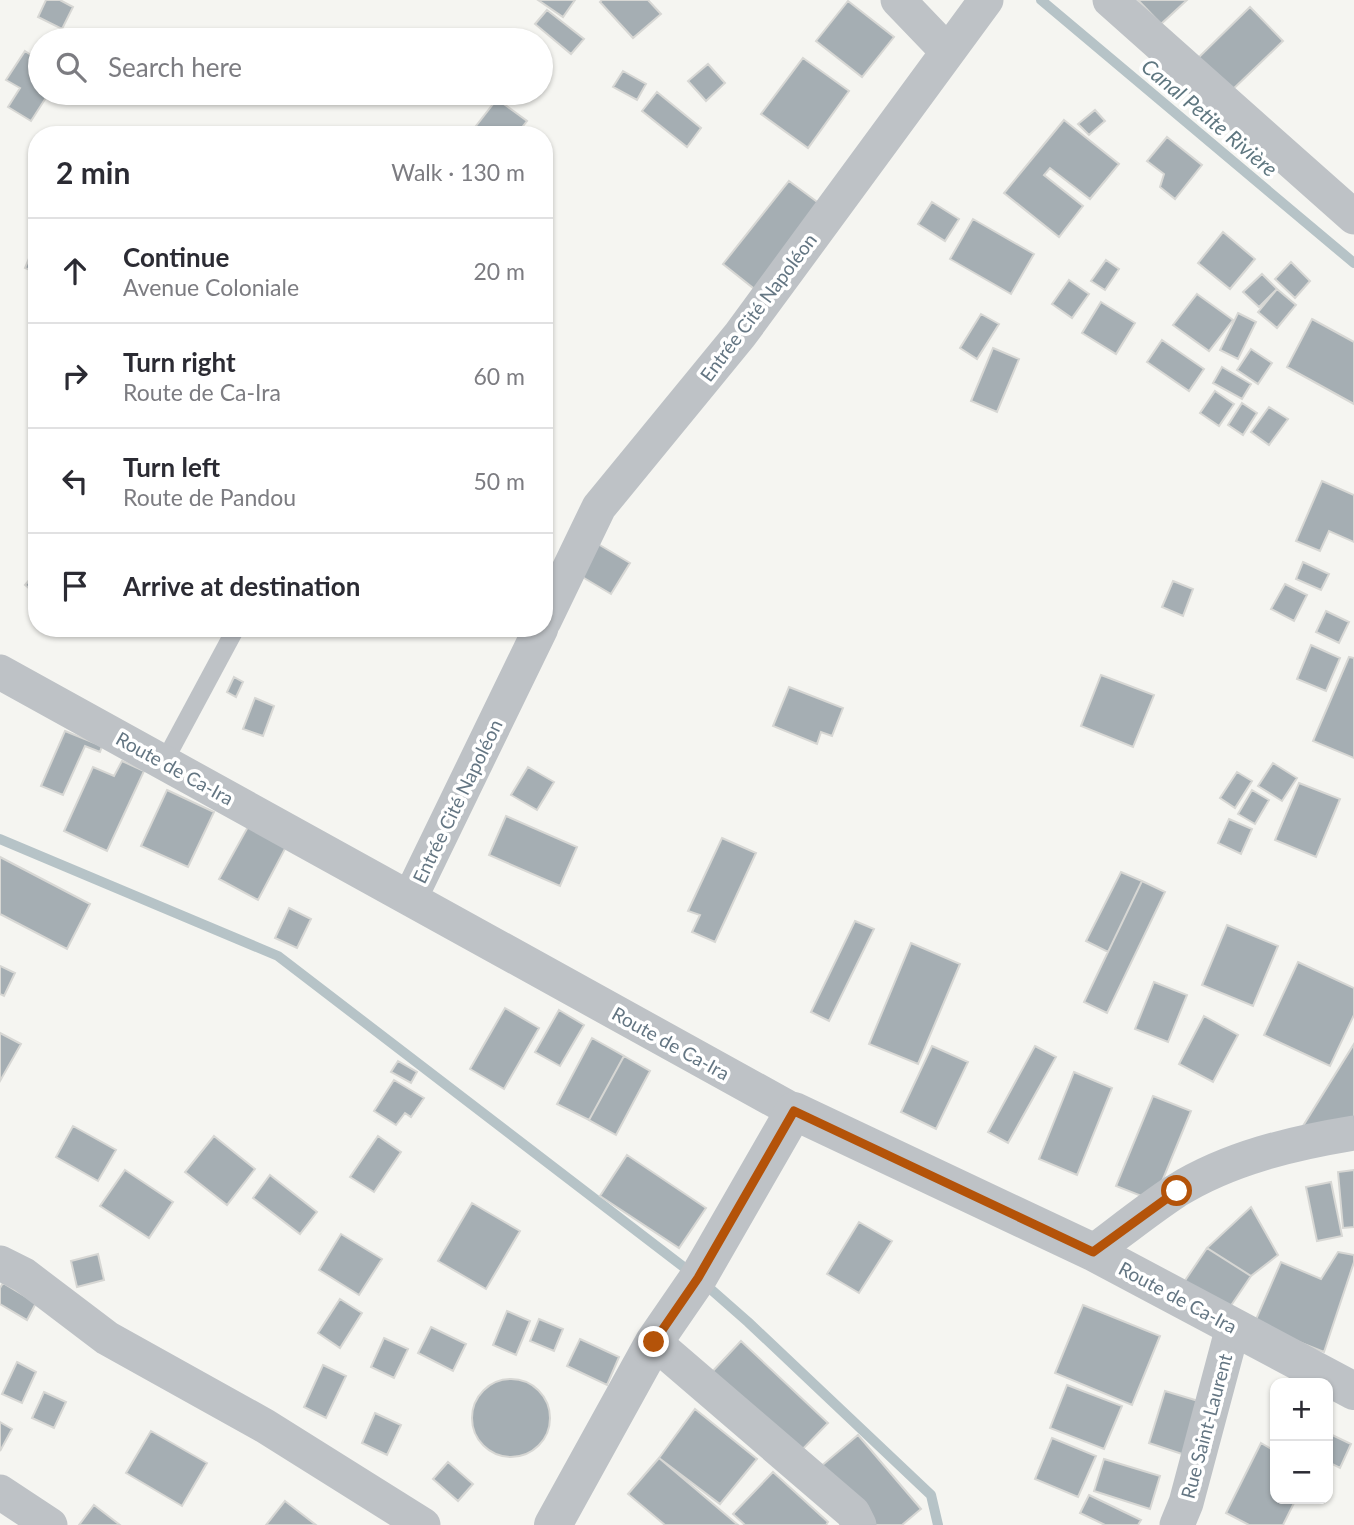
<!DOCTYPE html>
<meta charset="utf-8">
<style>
:root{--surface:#fff;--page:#f2f2f3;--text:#2b2b33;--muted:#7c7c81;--line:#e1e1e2}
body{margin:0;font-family:Lato,sans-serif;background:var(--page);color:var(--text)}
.controls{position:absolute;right:21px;bottom:21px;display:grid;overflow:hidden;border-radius:14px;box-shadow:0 2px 5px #0004}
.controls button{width:63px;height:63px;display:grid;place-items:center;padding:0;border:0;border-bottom:2px solid var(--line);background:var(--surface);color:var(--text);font:35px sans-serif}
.stop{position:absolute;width:21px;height:21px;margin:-16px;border:5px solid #b45309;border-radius:50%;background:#fff}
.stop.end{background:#b45309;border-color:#fff;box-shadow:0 2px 7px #0008}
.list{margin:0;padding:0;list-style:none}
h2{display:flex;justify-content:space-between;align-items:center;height:91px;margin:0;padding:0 28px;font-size:30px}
h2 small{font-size:23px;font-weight:400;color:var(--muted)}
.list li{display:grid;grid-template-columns:46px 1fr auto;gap:21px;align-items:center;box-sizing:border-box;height:105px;padding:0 28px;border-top:2px solid var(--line)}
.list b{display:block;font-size:26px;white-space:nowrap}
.list p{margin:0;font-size:23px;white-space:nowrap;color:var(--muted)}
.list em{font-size:23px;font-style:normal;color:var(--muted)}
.icon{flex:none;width:38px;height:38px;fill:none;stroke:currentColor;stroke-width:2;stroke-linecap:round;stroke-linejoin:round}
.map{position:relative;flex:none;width:1354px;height:1525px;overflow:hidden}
.search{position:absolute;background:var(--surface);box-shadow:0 2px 5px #0004;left:28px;top:28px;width:525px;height:77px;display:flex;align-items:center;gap:18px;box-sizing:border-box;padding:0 24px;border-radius:38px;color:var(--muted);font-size:26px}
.panel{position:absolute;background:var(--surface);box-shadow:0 2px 5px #0004;left:28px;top:126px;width:525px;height:511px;border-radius:28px}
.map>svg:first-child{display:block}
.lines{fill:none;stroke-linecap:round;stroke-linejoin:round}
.stream{stroke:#b6c3c7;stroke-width:10}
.building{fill:#a5aeb3;stroke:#d7d7d4;stroke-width:2}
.service{stroke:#bec2c6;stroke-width:18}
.minor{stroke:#bec2c6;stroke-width:35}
.tertiary{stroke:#bec2c6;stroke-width:38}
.route{stroke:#b45309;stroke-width:9}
.labels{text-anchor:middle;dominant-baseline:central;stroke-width:7;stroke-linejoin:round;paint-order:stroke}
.street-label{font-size:19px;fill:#647683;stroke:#fff}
.water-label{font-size:21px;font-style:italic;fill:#5f7780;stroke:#fff}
</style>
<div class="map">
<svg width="1354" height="1525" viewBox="0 0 1354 1525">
<rect width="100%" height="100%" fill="#f5f5f1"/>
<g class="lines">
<!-- stream -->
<path class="stream" d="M1041,0l313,263
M0,839l278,117 420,322 50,44 183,173 7,30"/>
</g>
<!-- building -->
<path class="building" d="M46,0h14l13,7 -11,22 -24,-12z
M538,0h37l-12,17z
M602,0h46l13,14 -28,24 -33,-36z
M1138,0h49l-26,24z
M848,1l46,36 -32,40 -46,-36z
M1250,7l33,34 -54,52 -33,-33z
M547,10l37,29 -13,15 -36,-30z
M25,51l15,10v32h9l-18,28 -23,-14 12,-19 -14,-8z
M803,58l46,33 -41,57 -47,-34z
M708,64l17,19 -19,18 -18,-20z
M623,71l23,13 -9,16 -24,-13z
M657,92l44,36 -14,19 -45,-36z
M497,99l30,22 -11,14h-47z
M1095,110l10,11 -16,14 -11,-11z
M1064,120l55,44 -29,35 -40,-31 -6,7 39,31 -24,31 -55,-44z
M1167,137l35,28 -27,34 -15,-12 4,-13 -17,-13z
M789,181l35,26 -67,84 -34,-27z
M932,202l27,17 -14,22 -27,-17z
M973,219l61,35 -23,40 -61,-35z
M1223,232l32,27 -25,30 -32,-26z
M35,244h2v29l-12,-5z
M1106,260l13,9 -14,21 -14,-9z
M1291,262l19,19 -15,17 -20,-19z
M1262,274l15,15 -18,18 -16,-15z
M1069,280l20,14 -17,24 -20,-14z
M1277,289l19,16 -19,23 -19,-16z
M1197,294l36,26 -24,31 -36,-26z
M1101,302l34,21 -19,31 -34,-21z
M1238,313l18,9 -18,37 -18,-9z
M981,314l18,10 -22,35 -17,-11z
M1312,319l42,23v62l-67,-37z
M1162,340l42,29 -15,22 -42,-29z
M993,348l26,11 -22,53 -26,-11z
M1251,349l21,14 -14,21 -21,-14z
M1222,367l29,17 -9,15 -29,-16z
M1215,391l19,13 -15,22 -19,-13z
M1242,403l15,10 -14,22 -15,-10z
M1269,407l19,12 -19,26 -18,-13z
M1322,481l32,14v47l-25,-11 -9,20 -24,-10z
M598,544l32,19 -19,31 -32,-19z
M1303,562l26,12 -8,16 -25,-11z
M37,571v24l-12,-10z
M1173,581l20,8 -10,27 -21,-9z
M1285,584l22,11 -13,26 -23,-12z
M1326,611l23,11 -10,21 -23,-11z
M1311,645l29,13 -14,33 -29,-12z
M1349,657l5,1v100l-41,-17z
M1101,675l53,20 -21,52 -52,-21z
M234,677l9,5 -7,15 -9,-5z
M789,687l54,21 -11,28 -11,-4 -4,12 -44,-18z
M255,698l19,8 -11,30 -20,-7z
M65,731l37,15 -2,6 -15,-6 -22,49 -22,-9z
M122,761l22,10 -37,80 -43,-20 29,-64 21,9z
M1273,763l24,15 -15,23 -24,-15z
M528,767l26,15 -17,28 -26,-15z
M1237,772l15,9 -17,27 -15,-10z
M1299,783l41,16 -24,58 -41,-17z
M167,790l47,22 -26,55 -47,-21z
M1252,790l17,10 -14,24 -17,-10z
M506,816l71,31 -17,39 -71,-31z
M1229,819l23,10 -11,25 -23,-11z
M249,825l38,20 -29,55 -39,-21z
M722,838l34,15 -41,89 -23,-10 8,-17 -12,-4z
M0,857l90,47 -23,45 -67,-35z
M1121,872l21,9 -34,71 -22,-11z
M1142,881l23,11 -58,121 -23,-11z
M289,908l22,11 -14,29 -22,-10z
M855,921l19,8 -45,92 -18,-9z
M1227,925l51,21 -25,60 -51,-21z
M911,943l49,21 -42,100 -49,-20z
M1298,962l56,26v27l-24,51 -66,-31z
M0,966l15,7 -11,23 -4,-2z
M1154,982l33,13 -19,47 -33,-13z
M505,1008l34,20 -35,61 -34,-20z
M559,1010l25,15 -24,41 -25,-14z
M1204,1016l34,19 -25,47 -34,-18z
M0,1033l21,11 -21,37z
M592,1038l32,18 -35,64 -32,-16z
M1354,1044v86l-51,-4z
M932,1046l36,16 -32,67 -35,-17z
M1035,1046l21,11 -48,86 -20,-11z
M624,1056l26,15 -34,64 -27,-15z
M398,1061l19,11 -6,11 -20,-11z
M1074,1072l38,16 -35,87 -38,-16z
M394,1080l30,18 -13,19 -6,-4 -9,12 -22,-14z
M1153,1096l38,15 -37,90 -38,-15z
M73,1126l43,24 -18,31 -42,-24z
M214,1136l41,33 -28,36 -42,-33z
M378,1136l23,16 -27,40 -24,-15z
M627,1155l79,53 -27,40 -79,-52z
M125,1170l48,32 -24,36 -49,-32z
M1354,1170v57l-11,1 -5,-56z
M270,1175l47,37 -17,22 -47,-36z
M1331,1182l11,54 -25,5 -11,-54z
M472,1203l48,28 -34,58 -48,-28z
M1251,1207l27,48 -27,21 -44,-28z
M859,1222l33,19 -33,52 -32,-19z
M341,1234l41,25 -23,36 -40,-25z
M1207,1248l44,28 -25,37 -44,-28z
M1338,1252l16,3v7l-30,90 -70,-28 27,-62 40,17z
M98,1254l6,26 -27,7 -6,-26z
M3,1283l33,20 -9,17 -27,-16v-16z
M340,1299l22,14 -22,35 -22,-15z
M1083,1305l77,31 -28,69 -77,-32z
M507,1311l23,10 -14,34 -23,-10z
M539,1319l24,10 -9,22 -24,-10z
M431,1327l35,17 -13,27 -35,-18z
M384,1338l24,11 -14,29 -23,-11z
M580,1339l39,18 -12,28 -40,-19z
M741,1341l87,82 -32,33 -86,-82z
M17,1362l19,10 -14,31 -20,-9z
M323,1365l23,11 -20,42 -22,-11z
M472 1418a39 39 0 1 1 78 0a39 39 0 1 1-78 0Z
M1067,1385l55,21 -18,43 -54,-21z
M1165,1391l40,12 -17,53 -39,-13z
M44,1392l22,10 -12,26 -22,-10z
M695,1409l62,50 -37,45 -61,-46z
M375,1413l26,12 -14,30 -25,-12z
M0,1422l12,7 -12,22z
M151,1431l56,32 -25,43 -56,-33z
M1328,1433l23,11 -11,24 -12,-6z
M858,1435l63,74 -19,16h-33l-49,-58z
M1052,1438l44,18 -18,41 -43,-18z
M1261,1443l14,8v48h21l-13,26h-34l-23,-12z
M659,1458l79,67h-73l-37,-31z
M1104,1459l56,17 -10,33 -56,-18z
M448,1462l25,22 -15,17 -25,-22z
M773,1472l55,50 -2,3h-81l-12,-11z
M1089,1495l52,25 -3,5h-33l-25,-12z
M285,1501l31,24h-50z
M94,1505l26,20h-41z"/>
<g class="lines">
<!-- service -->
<path class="service" d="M164,762l72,-134"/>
<!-- minor -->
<path class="minor" d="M898,0l49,51
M1110,0l244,217
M544,621l55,-114 141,-172 246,-335
M0,672l794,439
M410,898l131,-270
M1093,1252c27,-20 54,-42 83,-61 53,-33 117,-48 178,-58
M0,1263l24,12 83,63 158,88 158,99
M654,1342l199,171 6,12
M0,1492l50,33
M1177,1525l9,-22 47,-176"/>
<!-- tertiary -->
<path class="tertiary" d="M553,1525l101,-183 44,-64 96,-167 299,141 261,139"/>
</g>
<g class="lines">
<!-- route -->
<path class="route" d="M654,1342l44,-64 96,-167 299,141 84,-61"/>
</g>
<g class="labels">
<!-- street labels -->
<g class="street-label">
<text transform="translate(758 307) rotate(-53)">Entrée Cité Napoléon</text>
<text transform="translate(175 768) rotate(29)">Route de Ca-Ira</text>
<text transform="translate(457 801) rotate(-64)">Entrée Cité Napoléon</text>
<text transform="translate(671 1043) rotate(29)">Route de Ca-Ira</text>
<text transform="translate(1178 1297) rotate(28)">Route de Ca-Ira</text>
<text transform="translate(1206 1426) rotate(-75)">Rue Saint-Laurent</text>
</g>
<!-- water labels -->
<g class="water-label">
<text transform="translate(1210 117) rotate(40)">Canal Petite Rivière</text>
</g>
</g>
</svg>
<div class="controls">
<button>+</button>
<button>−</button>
</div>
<div class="stop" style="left:1177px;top:1191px"></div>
<div class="stop end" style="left:654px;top:1342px"></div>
<div class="search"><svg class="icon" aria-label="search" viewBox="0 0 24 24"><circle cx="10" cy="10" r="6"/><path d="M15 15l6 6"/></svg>Search here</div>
<section class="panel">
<h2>2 min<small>Walk · 130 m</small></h2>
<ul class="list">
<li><svg class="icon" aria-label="ahead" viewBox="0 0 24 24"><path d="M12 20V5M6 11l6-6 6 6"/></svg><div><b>Continue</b><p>Avenue Coloniale</p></div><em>20 m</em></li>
<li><svg class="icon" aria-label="right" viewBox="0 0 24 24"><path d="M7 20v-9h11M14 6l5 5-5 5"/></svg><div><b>Turn right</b><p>Route de Ca-Ira</p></div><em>60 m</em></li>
<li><svg class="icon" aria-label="left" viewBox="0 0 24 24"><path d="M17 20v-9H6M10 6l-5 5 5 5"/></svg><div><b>Turn left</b><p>Route de Pandou</p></div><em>50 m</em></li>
<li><svg class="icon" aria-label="arrive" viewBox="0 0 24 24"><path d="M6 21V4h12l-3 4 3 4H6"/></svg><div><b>Arrive at destination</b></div></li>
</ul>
</section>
</div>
